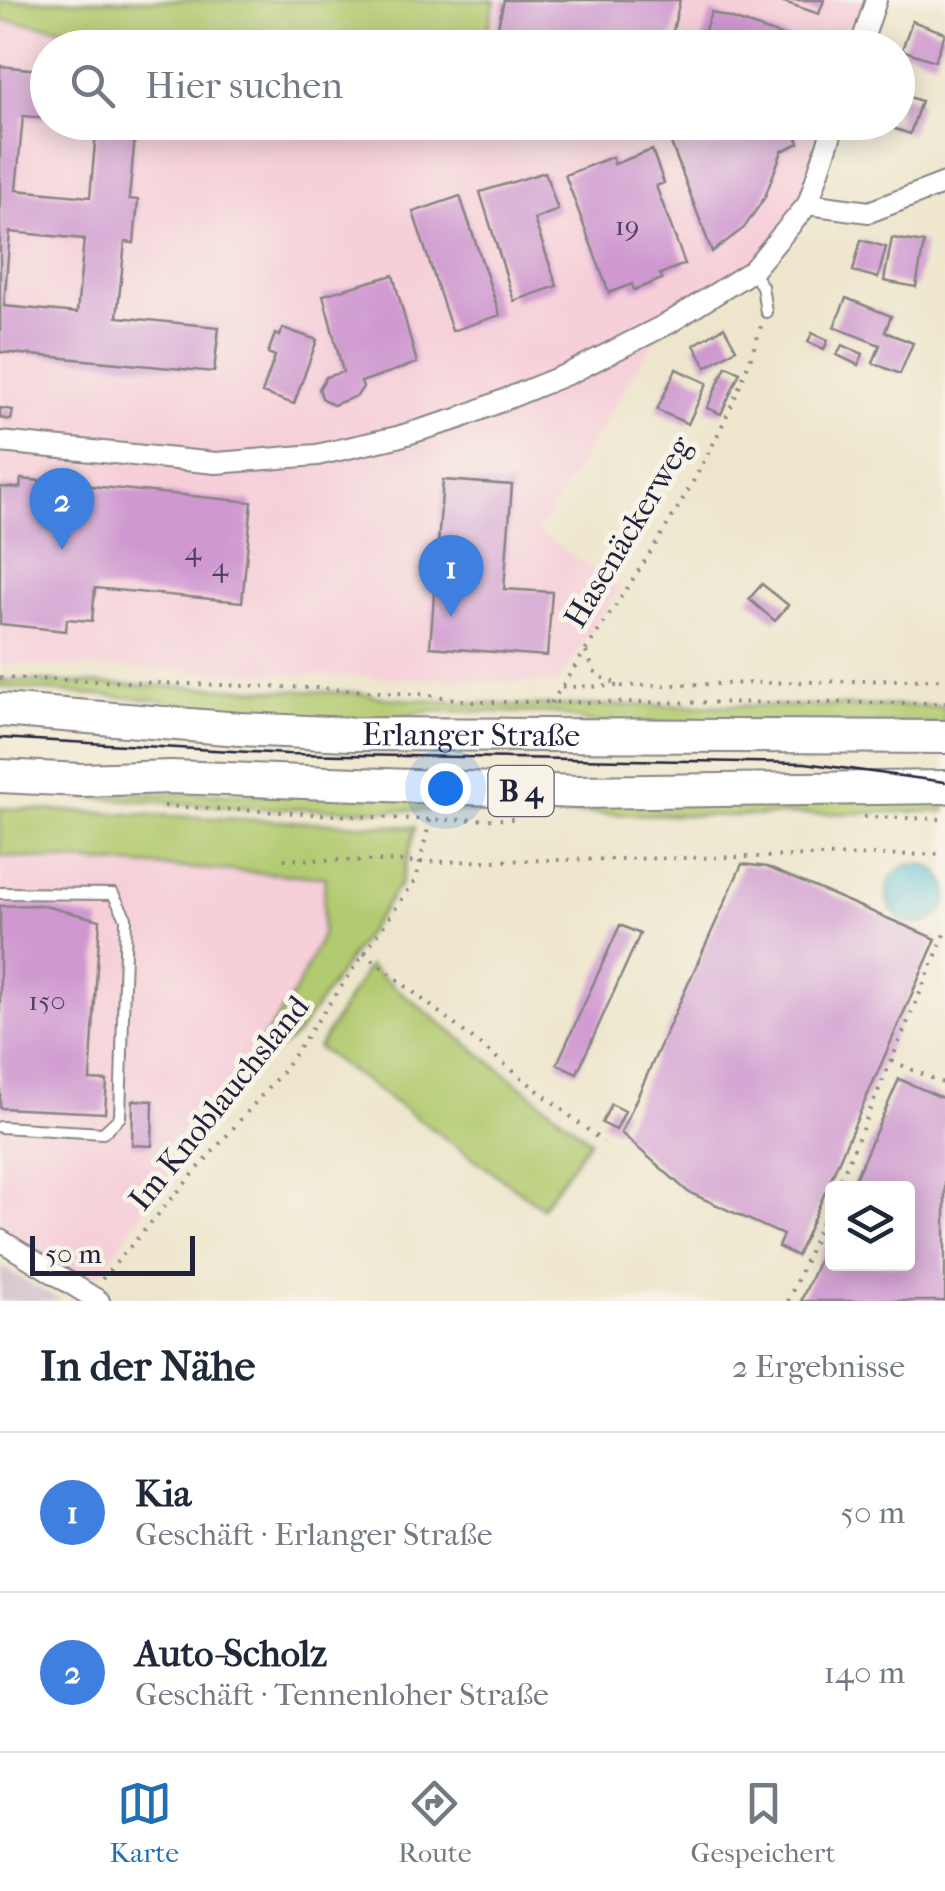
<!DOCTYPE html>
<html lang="de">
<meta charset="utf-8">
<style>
:root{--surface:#fff;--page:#f6f6f7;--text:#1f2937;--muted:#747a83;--line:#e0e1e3;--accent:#1f6fb2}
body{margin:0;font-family:"IM FELL French Canon",serif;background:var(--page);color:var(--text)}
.controls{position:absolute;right:30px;bottom:30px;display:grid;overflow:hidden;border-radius:10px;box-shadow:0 5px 25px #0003}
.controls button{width:90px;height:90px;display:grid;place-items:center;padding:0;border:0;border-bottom:2px solid var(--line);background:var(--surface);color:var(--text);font:50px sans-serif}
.scale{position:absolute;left:30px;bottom:25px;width:165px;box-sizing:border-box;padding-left:10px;border:5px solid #22223b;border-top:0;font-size:28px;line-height:35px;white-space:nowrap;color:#22223b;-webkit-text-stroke:8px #f7f3e8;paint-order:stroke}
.you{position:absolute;left:445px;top:788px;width:35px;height:35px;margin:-25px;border:8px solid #fff;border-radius:50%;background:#1a73e8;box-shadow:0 0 0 15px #1a73e833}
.badge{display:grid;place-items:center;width:65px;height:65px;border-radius:50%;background:var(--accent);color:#fff;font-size:32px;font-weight:700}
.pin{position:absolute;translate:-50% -82px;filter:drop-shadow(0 2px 5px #0008)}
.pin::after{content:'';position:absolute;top:52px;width:35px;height:30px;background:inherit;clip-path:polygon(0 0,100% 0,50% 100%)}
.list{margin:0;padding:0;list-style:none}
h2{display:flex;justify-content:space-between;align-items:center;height:130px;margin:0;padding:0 40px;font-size:42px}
h2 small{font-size:32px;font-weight:400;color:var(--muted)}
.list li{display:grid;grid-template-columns:65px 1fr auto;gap:30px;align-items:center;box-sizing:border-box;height:160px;padding:0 40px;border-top:2px solid var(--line)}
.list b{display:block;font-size:38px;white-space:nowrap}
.list p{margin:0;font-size:32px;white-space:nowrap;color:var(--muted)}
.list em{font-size:32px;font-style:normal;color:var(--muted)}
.icon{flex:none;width:55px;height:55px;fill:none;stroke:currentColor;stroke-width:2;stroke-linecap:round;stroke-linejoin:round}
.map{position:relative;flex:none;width:945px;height:1301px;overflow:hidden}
.search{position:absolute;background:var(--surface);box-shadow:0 5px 25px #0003;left:30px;right:30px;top:30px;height:110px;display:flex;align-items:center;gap:25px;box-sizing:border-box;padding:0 35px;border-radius:55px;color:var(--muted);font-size:38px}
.sheet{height:450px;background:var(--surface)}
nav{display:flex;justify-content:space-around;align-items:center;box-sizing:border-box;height:140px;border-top:2px solid var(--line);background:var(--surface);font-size:28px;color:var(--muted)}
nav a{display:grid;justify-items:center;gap:5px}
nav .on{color:var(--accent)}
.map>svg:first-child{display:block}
.built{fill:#f6cfd9}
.industrial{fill:#d1bdcb}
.green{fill:#b2ca70;stroke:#6a7656;stroke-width:2.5}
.water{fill:#56c0d2;stroke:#3c7186;stroke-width:2.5}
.building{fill:#cf98d0;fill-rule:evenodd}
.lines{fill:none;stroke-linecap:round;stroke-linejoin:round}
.service-casing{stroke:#888484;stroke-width:14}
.minor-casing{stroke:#888484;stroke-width:24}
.primary-casing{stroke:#888484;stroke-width:36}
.path{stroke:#888484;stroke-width:4;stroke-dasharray:2.5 8;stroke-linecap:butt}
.service{stroke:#fff;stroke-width:10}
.minor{stroke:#fff;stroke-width:20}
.primary{stroke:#fff;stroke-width:32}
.tram{stroke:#22223b;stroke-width:2.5}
.labels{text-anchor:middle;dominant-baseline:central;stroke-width:10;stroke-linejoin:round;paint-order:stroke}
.number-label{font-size:28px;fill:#4d4060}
.shield{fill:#f7f3e8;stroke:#62616f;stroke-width:2.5}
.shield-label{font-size:30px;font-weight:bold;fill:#22223b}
.street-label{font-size:32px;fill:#22223b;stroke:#f7f3e8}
</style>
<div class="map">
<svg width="945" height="1301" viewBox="0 0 945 1301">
<rect width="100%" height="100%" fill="#f7f3e8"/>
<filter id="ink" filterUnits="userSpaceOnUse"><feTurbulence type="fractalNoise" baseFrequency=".01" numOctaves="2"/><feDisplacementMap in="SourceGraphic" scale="20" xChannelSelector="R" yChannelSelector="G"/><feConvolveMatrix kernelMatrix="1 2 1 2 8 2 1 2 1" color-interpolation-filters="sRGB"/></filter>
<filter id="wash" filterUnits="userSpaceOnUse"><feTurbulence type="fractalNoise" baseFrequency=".0048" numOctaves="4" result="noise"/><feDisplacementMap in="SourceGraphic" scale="40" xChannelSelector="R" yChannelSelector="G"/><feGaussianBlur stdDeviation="2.25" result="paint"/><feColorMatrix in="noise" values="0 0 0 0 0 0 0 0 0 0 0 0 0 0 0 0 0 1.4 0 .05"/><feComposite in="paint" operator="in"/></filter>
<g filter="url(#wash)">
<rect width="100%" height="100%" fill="#eee6cc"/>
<!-- built -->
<path class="built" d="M495,0h372l-16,47 -367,1z
M0,20l218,27 -170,1v74l778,1 -30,88 -38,52 -96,65 -124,204 82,55 -62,96 -558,-19z
M0,856l325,20 -3,59 -27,57 -195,283h-27l-73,-49z"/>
<!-- industrial -->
<path class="industrial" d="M0,1266l61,35h-61z"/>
<!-- green -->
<path class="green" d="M0,0h495l-11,47 -266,1 -218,-28z
M0,680l360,13 25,5 126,7 434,1v19l-354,-2 -36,-10 -125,-2 -51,10 -155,-6 -46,-13 -178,-15z
M109,793l836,4v14l-209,5 -480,-8 -178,-11z
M0,808l415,19 -14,56 -104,152 -67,52 65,-95 27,-57 3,-58 -325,-21z
M368,966l222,174 -48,67 -224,-159z"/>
<!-- water -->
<path class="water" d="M887 894a30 30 0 1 1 60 0a30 30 0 1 1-60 0Z"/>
<g id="blocks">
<!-- building -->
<path class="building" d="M504,0h176l-11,48h-176z
M778,0h46l-5,14z
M711,12l106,35v1h-118z
M912,21l33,12 -10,28 -33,-11z
M0,66l48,5v47l-25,-2 -7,74 74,7 7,-75h54v5l-15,-1 -7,73 9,1 -4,43 -9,-1 -8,75 102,10 -5,45 -214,-20zM10,232l74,7 -7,74 -73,-7z
M898,93l23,8 -11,33 -32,-11 20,-1z
M590,122h38l-3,11z
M673,122h119l7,21 -17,8 -17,46 -21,31 -32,24 -44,-117z
M652,150l12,33 -8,3 29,78 -25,10 2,5 -28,11 -2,-6 -23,9 -44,-118 47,-18 2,7z
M545,172l13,38 -24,9 23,67 -43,15 -34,-109z
M460,196l40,119 -48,16 -39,-119z
M892,238l32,5 -8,44 -32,-6z
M861,240l25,7 -8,31 -25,-7z
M393,275l24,88 -56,19 2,5 -6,9 -24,9 -11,-7 -3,-9 7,-12 17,-5 -20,-77z
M846,298l45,18 -6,16 28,11 -13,31 -27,-11 7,-18 -46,-18z
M724,327l12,22 -30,18 -12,-22z
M283,328l34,12 -23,64 -32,-11 13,-37 -7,-3 7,-19 5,2z
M812,333l16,7 -4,9 -16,-7z
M842,345l21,9 -5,11 -21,-10z
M726,366l14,6 -19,42 -14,-6z
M676,369l31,14 -19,41 -31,-14z
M0,408l13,2 -2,10 -11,-2z
M21,479l231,23 -10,100 -147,-14 -3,33 -25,-2 -1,12 -66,-7v-137l20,1z
M443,480l69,5 -8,104 48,3 -5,64 -117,-9z
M762,584l26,21 -13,16 -26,-22z
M742,864l25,3 169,72 -139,317 -19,-9 5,-12 -95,-43 -67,-59z
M40,905l60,15 -10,160 17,1 -2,32 -105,-5v-202z
M620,925l20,9 -63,139 -20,-9z
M899,1079l46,20v202h-144l31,-71v34h76v-76h-57z
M133,1100l20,1 -1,45 -20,-1z
M611,1104l14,7 -9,19 -14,-7z"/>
</g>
</g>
<g filter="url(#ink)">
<use href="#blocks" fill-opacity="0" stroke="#888484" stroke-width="2.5"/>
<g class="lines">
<defs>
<path id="service" d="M752,272l10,14 4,26
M0,893l113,1 13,24 -6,199 -17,16 -103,-6"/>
<path id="minor" d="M860,48l16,-48
M808,204l61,8 76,-29
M0,442l216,21 101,-8 80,-18 60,-18 113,-46 99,-50 83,-52 56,-67 27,-82
M0,1240l99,61"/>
<g id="primary">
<path id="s1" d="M0,710l240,19 110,5 595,3"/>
<path d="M0,776l81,4 90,-3 407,15 367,-5"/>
</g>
</defs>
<!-- service casing -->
<use href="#service" class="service-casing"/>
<!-- minor casing -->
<use href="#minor" class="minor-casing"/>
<!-- primary casing -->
<use href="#primary" class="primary-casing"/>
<!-- path -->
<path class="path" d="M586,652l10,23 26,11 323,-7
M0,678l316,10 114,7 44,7 471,1
M562,687l55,-1
M551,703c78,-121 168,-237 210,-377
M164,806l266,14 85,-1
M864,817l81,2
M284,859l138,3 523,-8
M364,953l239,189
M892,1061l53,23
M837,1188l108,-254
M102,1279l180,-207 134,-193 14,-59
M788,1301l44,-103"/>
<!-- service -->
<use href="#service" class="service"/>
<!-- minor -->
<use href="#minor" class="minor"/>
<!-- primary -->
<use href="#primary" class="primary"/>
<!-- tram -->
<path class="tram" d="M0,738l287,16 518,9 140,19"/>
</g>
</g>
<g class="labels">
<!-- number labels -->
<g class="number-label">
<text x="627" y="225">19</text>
<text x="193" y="550">4</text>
<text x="220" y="566">4</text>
<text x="47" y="1000">150</text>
</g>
<!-- shield labels -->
<rect class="shield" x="488.5" y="766" width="65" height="50" rx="8"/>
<g class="shield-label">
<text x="521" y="791">B 4</text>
</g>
<!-- street labels -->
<g class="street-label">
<text transform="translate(628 532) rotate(-59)">Hasenäckerweg</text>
<text stroke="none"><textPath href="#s1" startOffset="472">Erlanger Straße</textPath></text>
<text transform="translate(219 1103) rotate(-51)">Im Knoblauchsland</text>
</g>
</g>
</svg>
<div class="controls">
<button><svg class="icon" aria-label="layers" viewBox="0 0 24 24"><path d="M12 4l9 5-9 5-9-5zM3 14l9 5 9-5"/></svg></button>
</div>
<div class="scale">50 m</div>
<div class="you"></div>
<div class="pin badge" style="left:451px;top:617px;background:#3f7fe0">1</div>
<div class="pin badge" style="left:62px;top:550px;background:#3f7fe0">2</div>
<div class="search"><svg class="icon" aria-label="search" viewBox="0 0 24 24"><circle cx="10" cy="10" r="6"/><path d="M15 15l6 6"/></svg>Hier suchen</div>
</div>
<section class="sheet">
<h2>In der Nähe<small>2 Ergebnisse</small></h2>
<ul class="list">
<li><span class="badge" style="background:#3f7fe0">1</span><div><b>Kia</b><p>Geschäft · Erlanger Straße</p></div><em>50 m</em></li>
<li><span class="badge" style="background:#3f7fe0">2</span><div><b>Auto-Scholz</b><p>Geschäft · Tennenloher Straße</p></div><em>140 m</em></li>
</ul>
</section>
<nav>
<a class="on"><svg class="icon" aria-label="map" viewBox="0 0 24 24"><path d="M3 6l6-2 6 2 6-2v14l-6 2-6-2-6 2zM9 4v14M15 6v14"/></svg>Karte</a>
<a><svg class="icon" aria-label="directions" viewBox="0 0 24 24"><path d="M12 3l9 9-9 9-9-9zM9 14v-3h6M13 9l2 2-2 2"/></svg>Route</a>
<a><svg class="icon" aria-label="saved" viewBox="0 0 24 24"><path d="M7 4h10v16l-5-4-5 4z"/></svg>Gespeichert</a>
</nav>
